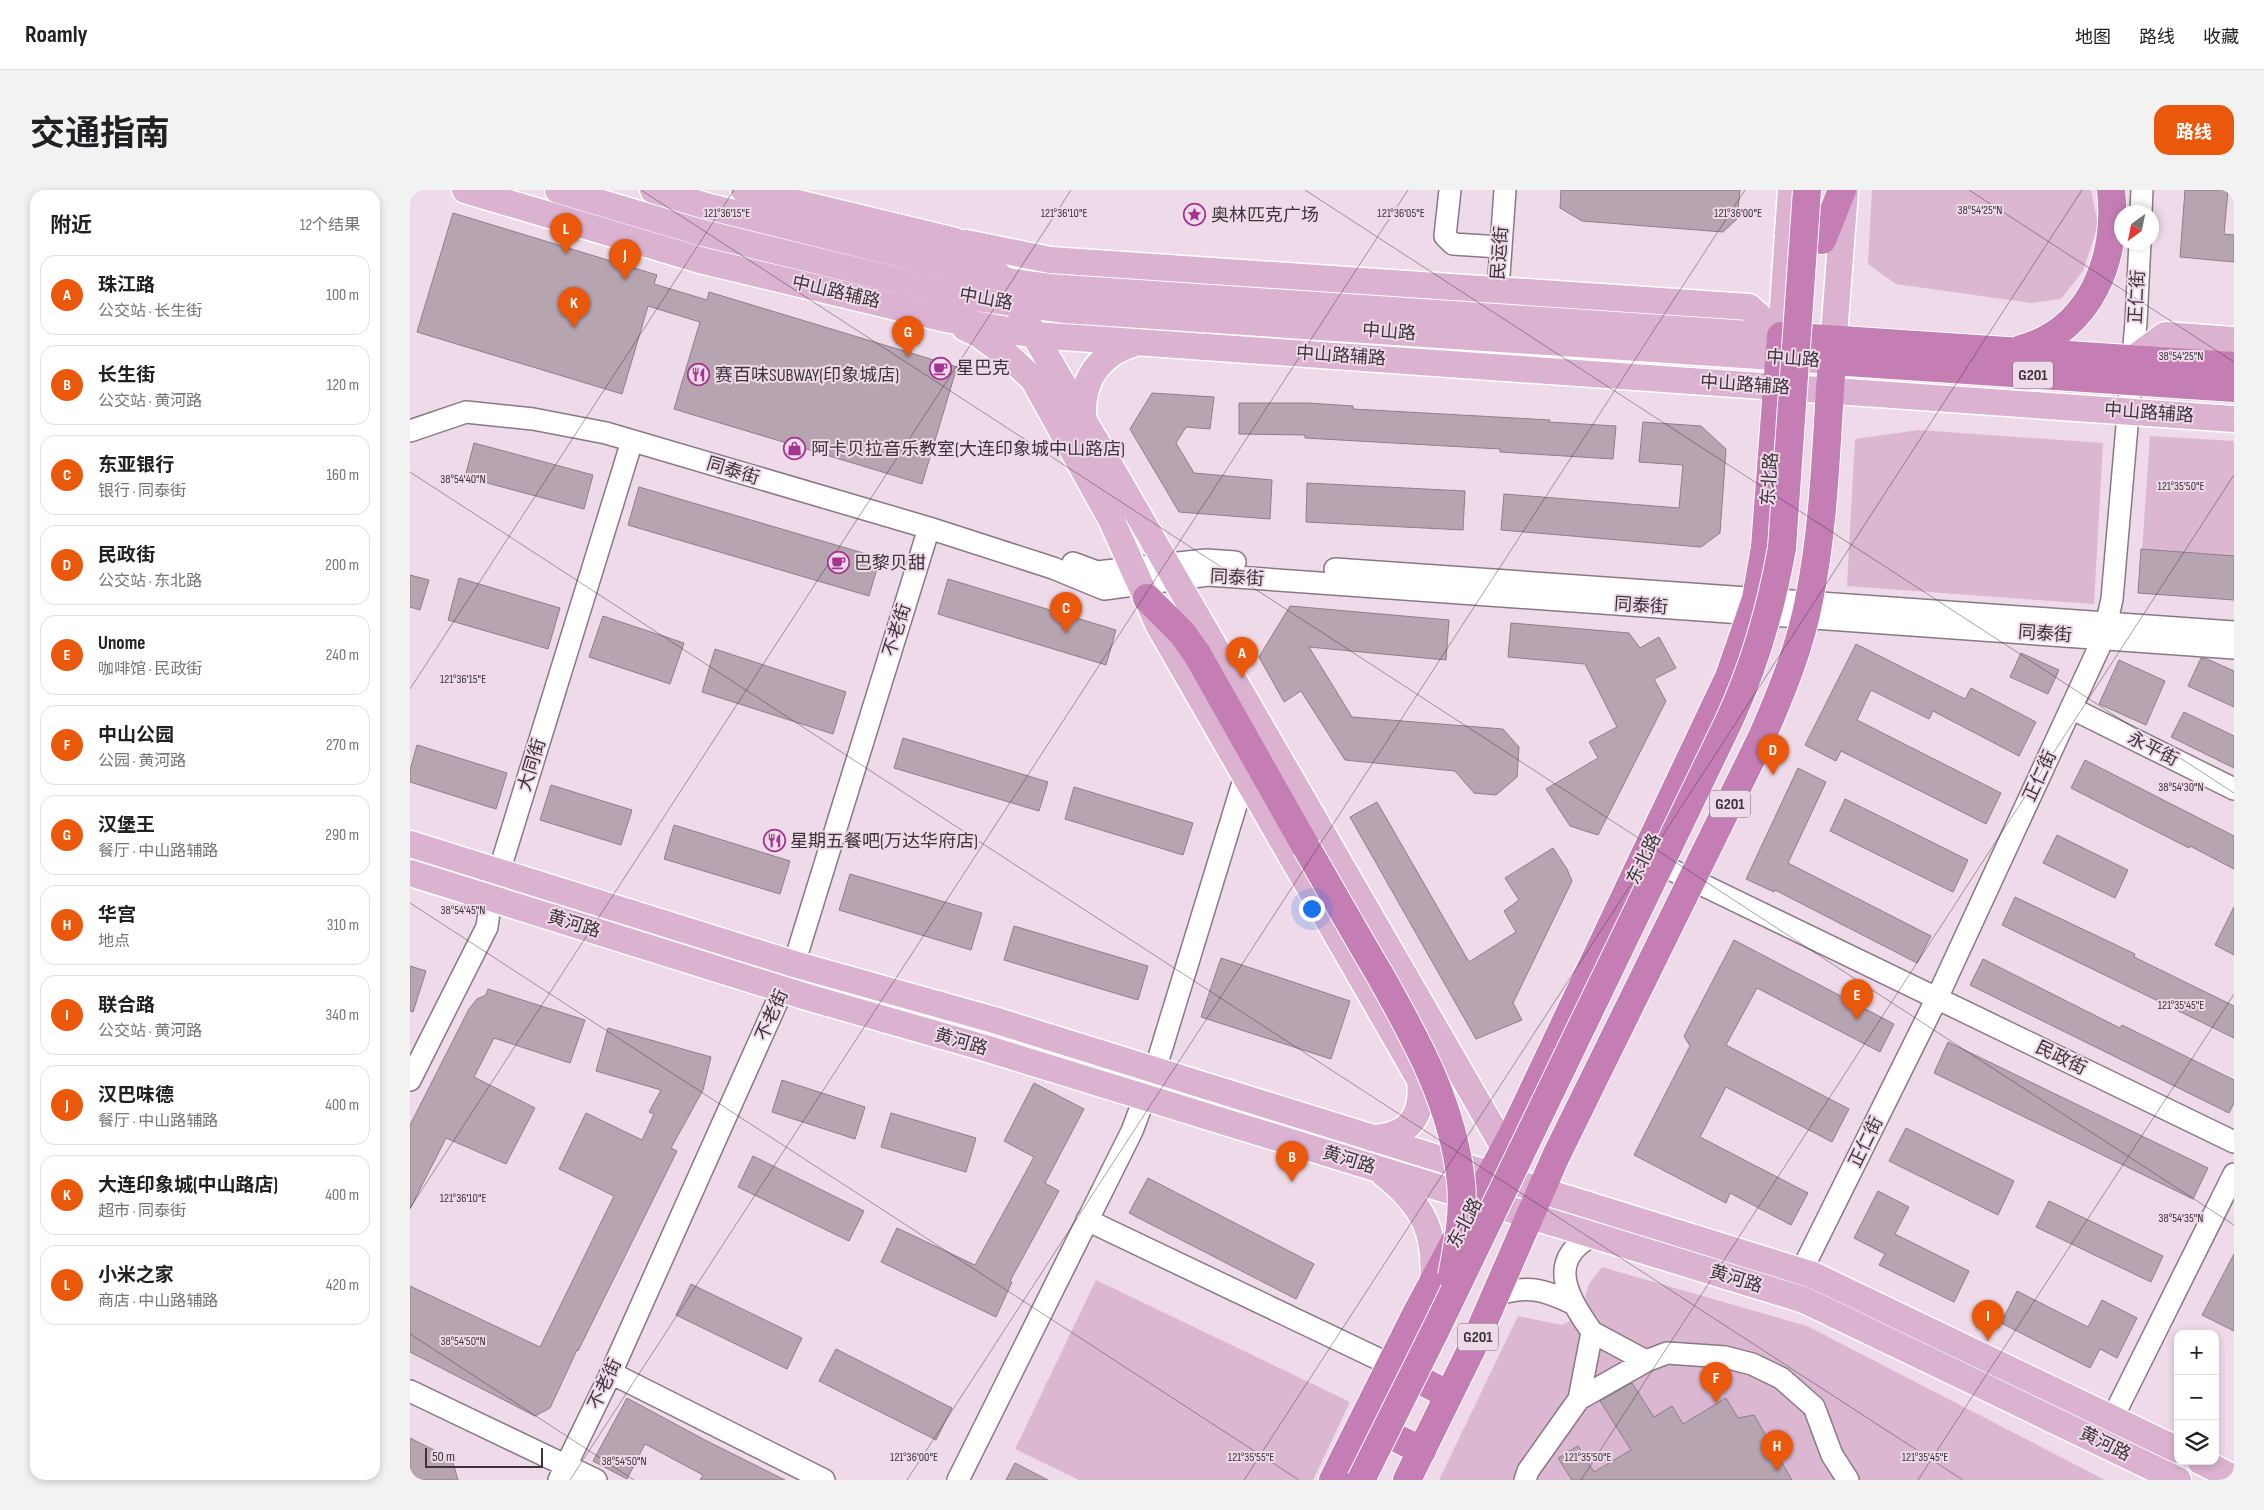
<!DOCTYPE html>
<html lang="zh">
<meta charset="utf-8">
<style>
:root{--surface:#fff;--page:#f2f2f2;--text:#202124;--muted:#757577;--line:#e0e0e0;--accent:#ea580c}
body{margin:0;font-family:"Sofia Sans Condensed","Noto Sans SC",sans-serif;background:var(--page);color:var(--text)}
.controls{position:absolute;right:15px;bottom:15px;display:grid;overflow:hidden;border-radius:10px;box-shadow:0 2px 8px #0003}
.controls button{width:45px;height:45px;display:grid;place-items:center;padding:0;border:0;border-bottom:1px solid var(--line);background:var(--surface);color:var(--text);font:25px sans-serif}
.compass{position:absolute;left:1704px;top:15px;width:45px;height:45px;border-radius:50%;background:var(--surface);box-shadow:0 2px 8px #0003;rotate:213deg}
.scale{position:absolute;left:15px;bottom:12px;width:118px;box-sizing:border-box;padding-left:5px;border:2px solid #3c343a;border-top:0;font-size:14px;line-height:18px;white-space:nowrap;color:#3c343a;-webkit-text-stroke:4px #eedae8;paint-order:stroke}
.you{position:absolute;left:901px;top:718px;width:18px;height:18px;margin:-12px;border:4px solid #fff;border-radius:50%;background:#1a73e8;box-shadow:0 0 0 8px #1a73e833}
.badge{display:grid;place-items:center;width:32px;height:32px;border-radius:50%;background:var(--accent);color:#fff;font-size:16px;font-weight:700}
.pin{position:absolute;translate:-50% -41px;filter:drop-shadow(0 1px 2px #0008)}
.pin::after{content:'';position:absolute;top:26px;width:18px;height:15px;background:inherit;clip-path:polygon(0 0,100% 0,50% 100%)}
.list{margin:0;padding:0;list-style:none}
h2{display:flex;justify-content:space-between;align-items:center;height:65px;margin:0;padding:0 20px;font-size:21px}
h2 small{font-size:16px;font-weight:400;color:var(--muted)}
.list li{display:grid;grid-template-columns:32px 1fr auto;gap:15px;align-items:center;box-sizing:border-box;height:80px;margin:0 10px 10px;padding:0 10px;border:1px solid var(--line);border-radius:15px}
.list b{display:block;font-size:19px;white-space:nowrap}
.list p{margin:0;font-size:16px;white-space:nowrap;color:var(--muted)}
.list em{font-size:16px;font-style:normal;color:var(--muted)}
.icon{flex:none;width:28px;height:28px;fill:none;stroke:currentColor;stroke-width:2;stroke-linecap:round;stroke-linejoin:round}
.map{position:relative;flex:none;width:1824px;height:1290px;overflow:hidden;border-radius:15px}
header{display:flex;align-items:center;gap:30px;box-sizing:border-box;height:70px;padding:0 25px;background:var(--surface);border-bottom:1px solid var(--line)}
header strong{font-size:24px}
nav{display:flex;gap:28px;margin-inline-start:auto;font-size:18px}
.intro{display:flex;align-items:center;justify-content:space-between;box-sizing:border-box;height:120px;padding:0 30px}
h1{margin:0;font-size:35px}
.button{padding:12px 22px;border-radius:15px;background:var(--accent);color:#fff;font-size:18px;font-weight:700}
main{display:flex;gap:30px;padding:0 30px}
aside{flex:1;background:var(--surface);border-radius:15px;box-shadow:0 2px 8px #0003}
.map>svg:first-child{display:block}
.green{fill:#dbb7d1}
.building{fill:#b7a4b1;stroke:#907d8a}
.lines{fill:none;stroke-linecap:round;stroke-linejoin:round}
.minor-casing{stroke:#8a7885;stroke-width:24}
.major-casing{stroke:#fff;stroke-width:29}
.highway-casing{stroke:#fff;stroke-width:30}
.minor{stroke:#fff;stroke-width:21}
.major{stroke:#dcb2d1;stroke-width:26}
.highway{stroke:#c47eb3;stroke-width:28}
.highway-bridge-casing{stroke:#fff;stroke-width:30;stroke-linecap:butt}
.highway-bridge{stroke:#c47eb3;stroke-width:28}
.ticks{fill:none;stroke:#3c343a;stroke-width:1;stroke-opacity:0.45}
.labels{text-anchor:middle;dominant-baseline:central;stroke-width:4;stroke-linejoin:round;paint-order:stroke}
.shield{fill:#eedae8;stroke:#71666e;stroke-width:1}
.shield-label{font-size:16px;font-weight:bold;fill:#3c343a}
.poi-label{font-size:18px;fill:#3c343a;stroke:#eedae8;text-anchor:start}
.street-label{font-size:18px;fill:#3c343a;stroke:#eedae8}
.ticks-label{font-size:12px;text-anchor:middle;fill:#3c343a;stroke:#eedae8;stroke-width:4;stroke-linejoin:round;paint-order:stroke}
</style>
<header>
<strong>Roamly</strong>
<nav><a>地图</a><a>路线</a><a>收藏</a></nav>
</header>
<div class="intro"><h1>交通指南</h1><a class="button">路线</a></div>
<main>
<aside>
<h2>附近<small>12个结果</small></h2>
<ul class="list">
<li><span class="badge">A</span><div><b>珠江路</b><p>公交站 · 长生街</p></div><em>100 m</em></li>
<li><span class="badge">B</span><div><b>长生街</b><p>公交站 · 黄河路</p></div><em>120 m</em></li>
<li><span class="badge">C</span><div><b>东亚银行</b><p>银行 · 同泰街</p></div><em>160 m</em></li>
<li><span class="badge">D</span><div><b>民政街</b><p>公交站 · 东北路</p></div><em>200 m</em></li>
<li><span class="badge">E</span><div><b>Unome</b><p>咖啡馆 · 民政街</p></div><em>240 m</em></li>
<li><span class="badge">F</span><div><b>中山公园</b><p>公园 · 黄河路</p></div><em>270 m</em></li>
<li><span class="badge">G</span><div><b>汉堡王</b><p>餐厅 · 中山路辅路</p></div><em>290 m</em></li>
<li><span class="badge">H</span><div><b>华宫</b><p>地点</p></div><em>310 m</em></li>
<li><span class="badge">I</span><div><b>联合路</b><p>公交站 · 黄河路</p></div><em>340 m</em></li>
<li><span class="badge">J</span><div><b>汉巴味德</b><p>餐厅 · 中山路辅路</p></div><em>400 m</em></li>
<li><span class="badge">K</span><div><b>大连印象城(中山路店)</b><p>超市 · 同泰街</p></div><em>400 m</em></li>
<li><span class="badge">L</span><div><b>小米之家</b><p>商店 · 中山路辅路</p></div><em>420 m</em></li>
</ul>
</aside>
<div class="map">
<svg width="1824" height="1290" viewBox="0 0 1824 1290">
<rect width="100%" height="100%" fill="#eedae8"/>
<!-- green -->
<path class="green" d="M1462,0h219l7,35 -15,46 -22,28 -30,4 -135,-19 -28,-20z
M1509,240l184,13 -9,161 -247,-18 8,-147z
M1740,246l84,5v116l-92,-6z
M1192,1077l205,59 298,154h-666l79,-164 44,9 18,-10 9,-31z
M686,1090l254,122 -37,78h-234l-64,-31z"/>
<!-- building -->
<path class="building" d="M1151,0h179l-3,29 -14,13 -141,-11 -22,-13z
M1775,0h43l-4,44 10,1v27l-54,-5z
M43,23l204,62 -3,9 53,16 2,-8 248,75 -35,117 -248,-75 26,-87 -52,-16 -26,88 -205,-62z
M742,203l62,4 -4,32 -24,-2 -10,16 18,30 78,7 -2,39 -91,-7 -49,-83z
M829,213h69l45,3v3l197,11 -1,2 67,4 -3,33 -113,-7v-3l-195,-11v-3l-66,-1z
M1233,232l58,4 25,23 -6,84 -19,14 -200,-17 3,-36 175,14 4,-43 -44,-3z
M64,253l119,32 -9,34 -119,-32z
M897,293l158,8 -2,39 -157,-8z
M229,297l241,71 -11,38 -241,-71z
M1731,359l93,7v44l-96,-7z
M0,385l19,5 -9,30 -10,-3z
M49,388l101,30 -12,41 -100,-29z
M538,389l168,51 -10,35 -168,-51z
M880,416l159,14 -3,40 -137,-13 43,70 151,12 16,18 -2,30 -21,18 -22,-2 -19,-22 -110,-11 -44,-69 -17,11 -25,-45z
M193,426l81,27 -14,41 -81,-27z
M1101,433l118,10 11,15 19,-11 17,31 -22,11 12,22 -68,134 -28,-9 -24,-37 52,-31 -9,-16 28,-15 -32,-63 -77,-7z
M1446,454l109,55 6,-11 65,34 -17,34 -86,-45 -4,8 -58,-29 -14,30 144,73 -15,31 -145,-73 -5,10 -31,-16z
M305,459l131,43 -13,42 -131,-42z
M1611,463l38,17 -11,24 -38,-17z
M1791,468l6,1 27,12v36l-46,-21z
M1709,470l46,21 -19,44 -47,-21z
M1774,522l50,24v32l-63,-31z
M493,548l145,44 -9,29 -145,-43z
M7,555l90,28 -11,36 -86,-27v-12z
M1675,570l149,76v33l-44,-23 -1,2 -118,-60z
M1388,578l28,14 -38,81 143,73 -14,27 -142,-73 -1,2 -28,-13z
M141,595l81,25 -11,35 -81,-25z
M664,597l119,36 -10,32 -118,-36z
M1435,609l123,61 -15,32 -123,-61z
M967,612l92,160 47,-30 -12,-21 15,-11 -14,-22 48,-30 14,21 5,12 -59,122 9,17 -46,19 -126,-222z
M264,635l116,36 -10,33 -116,-35z
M1647,645l71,35 -13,28 -72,-35z
M440,684l132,39 -11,37 -132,-40z
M1605,707l120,57 -1,3 100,49v32l-232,-113z
M1824,717v48l-19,-10z
M604,736l134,40 -10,34 -134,-40z
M1324,750l160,84 -14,28 -123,-64 -31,57 123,64 -17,33 -106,-55 -26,50 108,56 -17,32 -61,-32 -4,10 -92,-48 56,-109 -6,-10z
M811,768l129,43 -19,58 -130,-42z
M1573,769l137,69 2,-3 112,55v23l-5,10 -259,-128z
M0,776l16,5 -13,41 -3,-1z
M78,799l97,31 -15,43 -76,-25 -20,39 61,31 -29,56 -60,-26 -36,71v-84l59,-116 8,-10 9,-4z
M198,838l103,29 -8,33 -32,58 6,3 -99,200 -1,-1 -27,58 -15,8 -125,-64v-66l130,61 74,-151 -55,-27 27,-56 56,27 12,-26 -5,-2 12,-22 -65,-19z
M1538,852l260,126 -15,31 -259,-126z
M372,890l83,27 -10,32 -83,-27z
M624,893l50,26 -39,74 14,8 -49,90 2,1 -16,35 -115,-55 16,-34 78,37 59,-108 -30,-16z
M481,923l85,25 -10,34 -85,-25z
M1496,938l108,53 -16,34 -109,-54z
M343,966l111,55 -15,30 -111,-54z
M738,988l166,86 -18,35 -167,-86z
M1468,1001l31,16 -14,27 74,37 -15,31 -75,-37 6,-11 -31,-16z
M1639,1011l114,55 -12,26 -115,-55z
M1824,1064v77l-32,-16z
M281,1094l111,54 -15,31 -111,-54z
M1607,1101l71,36 14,-27 35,18 -20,40 -17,-9 -10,19 -89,-45z
M426,1159l116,59 -16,32 -117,-59z
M1222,1193l22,34 18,-11 11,18 43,-26 12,20 16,-3 38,65h-220l-14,-22 20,-12 16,26 37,-22 -31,-49z
M217,1208l78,42 80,40h-85l3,-5 -58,-31 -18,35 -34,-18z
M0,1248l42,21 6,21h-48z
M605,1273l33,17h-42z"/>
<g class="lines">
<defs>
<path id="minor" d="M1040,0l-5,46 8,8 47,3
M1731,22l1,-22
M1087,114l8,-114
M0,241l56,-19 67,7 73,14 323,95 124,40 51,21 104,-14 1026,73
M663,373l24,9 109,-12 29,2
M925,379l899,63
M1661,518l163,81
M1237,668l587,284
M0,890l77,-153 4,-29 141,-457
M677,1030l304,145
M1391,1082l136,-274 166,-359 9,-40 24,-277 4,-80
M1086,1105c31,-10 47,-6 76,8
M1182,1142l54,29
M201,1183l213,107
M0,1201l186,89
M1169,1209l13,-67c-24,-35 -47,-71 1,-97
M1696,1241l128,-257
M149,1290l52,-107 183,-409 135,-436
M548,1290l174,-349 23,-61 90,-294
M1115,1290l3,-9 51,-72 67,-38 21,-8 58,4 27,7 29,14 33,29 18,48 16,25"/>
<path id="major" d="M55,0l235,70 246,59 89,16 1199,84
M148,0l141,42 263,64 103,14 767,51 13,-170
M243,0l53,16 267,66 40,10 36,5 732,49
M334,0l211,51 26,16 21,22 512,886
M556,53l84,17 699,47 32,29
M555,138l13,6 29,21 26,24 78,140 48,107 261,454c4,37 -11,56 -48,58
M1371,146l10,-146
M1723,169l32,-24 69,5
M673,228c-2,-38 15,-64 52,-75
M0,654l384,120 200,56 819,255 365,175
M0,683l397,124 178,51 819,252 374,180
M973,983c40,32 54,59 50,111
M1790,1271l34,17"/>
<path id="highway" d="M1412,50l20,-50
M1611,159c70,-19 98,-92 90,-159
M737,408l35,35 15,21 109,193
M983,1176l56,29
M955,1232l57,29
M923,1290l83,-166 96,-179 217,-458 27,-78 9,-52 16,-211 453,30
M997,1290l67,-136 82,-188 206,-419c19,-44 38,-89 47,-137 16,-78 17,-159 23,-239l402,27"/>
</defs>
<!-- minor casing -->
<use href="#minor" class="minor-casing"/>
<!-- major casing -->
<use href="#major" class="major-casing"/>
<!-- highway casing -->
<use href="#highway" class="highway-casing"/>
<!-- minor -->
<use href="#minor" class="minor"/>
<!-- major -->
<use href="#major" class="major"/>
<!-- highway -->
<use href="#highway" class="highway"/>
<defs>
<path id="highway-bridge" d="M896,657c25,43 49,86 74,128 37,66 73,130 81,207 3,31 -3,63 -9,94
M951,1290l77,-155 291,-604c26,-56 42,-112 53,-173l25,-358"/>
</defs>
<!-- highway-bridge casing -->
<use href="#highway-bridge" class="highway-bridge-casing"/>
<!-- highway-bridge -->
<use href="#highway-bridge" class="highway-bridge"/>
</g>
<!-- ticks -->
<path class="ticks" d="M231,0l1593,1035M895,0l929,603M1559,0l265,172M0,282l1553,1008M0,499l324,-499M0,713l889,577M0,1018l661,-1018M0,1144l224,146M160,1290l838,-1290M497,1290l838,-1290M834,1290l838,-1290M1171,1290l653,-1005M1508,1290l316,-486"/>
<!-- icons -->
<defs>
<symbol id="sight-ring" viewBox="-11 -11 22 22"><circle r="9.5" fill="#eedae8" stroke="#a53490" stroke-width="1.5"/><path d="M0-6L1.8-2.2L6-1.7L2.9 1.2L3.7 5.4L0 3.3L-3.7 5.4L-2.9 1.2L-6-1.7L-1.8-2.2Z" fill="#a53490"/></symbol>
<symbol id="cafe-ring" viewBox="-11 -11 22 22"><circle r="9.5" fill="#eedae8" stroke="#a53490" stroke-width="1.5"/><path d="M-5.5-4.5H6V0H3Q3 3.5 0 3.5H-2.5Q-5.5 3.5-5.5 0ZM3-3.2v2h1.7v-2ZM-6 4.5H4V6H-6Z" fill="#a53490"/></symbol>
<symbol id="restaurant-ring" viewBox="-11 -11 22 22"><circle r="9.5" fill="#eedae8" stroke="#a53490" stroke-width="1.5"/><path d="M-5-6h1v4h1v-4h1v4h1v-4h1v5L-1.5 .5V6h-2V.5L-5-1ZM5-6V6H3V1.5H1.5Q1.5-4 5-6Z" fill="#a53490"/></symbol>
<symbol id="shop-ring" viewBox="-11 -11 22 22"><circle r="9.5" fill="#eedae8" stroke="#a53490" stroke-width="1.5"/><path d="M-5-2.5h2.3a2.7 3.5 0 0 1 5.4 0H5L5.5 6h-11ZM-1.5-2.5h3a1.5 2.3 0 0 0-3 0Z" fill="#a53490"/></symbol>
</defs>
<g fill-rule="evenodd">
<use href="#sight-ring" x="772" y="12" width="25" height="25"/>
<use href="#cafe-ring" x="518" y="166" width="25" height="25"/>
<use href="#restaurant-ring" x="276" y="172" width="25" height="25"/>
<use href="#shop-ring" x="372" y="246" width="25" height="25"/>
<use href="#cafe-ring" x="416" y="360" width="25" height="25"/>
<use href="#restaurant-ring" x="352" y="638" width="25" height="25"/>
</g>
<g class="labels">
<!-- shield labels -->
<g class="shield">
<rect x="1603" y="171.5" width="40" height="27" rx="4"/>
<rect x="1300" y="600.5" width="40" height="27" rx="4"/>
<rect x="1048" y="1133.5" width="40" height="27" rx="4"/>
</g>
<g class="shield-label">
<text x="1623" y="185">G201</text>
<text x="1320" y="614">G201</text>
<text x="1068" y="1147">G201</text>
</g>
<!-- poi labels -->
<g class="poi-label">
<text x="801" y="25">奥林匹克广场</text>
<text x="546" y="178">星巴克</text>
<text x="305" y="185">赛百味SUBWAY(印象城店)</text>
<text x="401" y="259">阿卡贝拉音乐教室(大连印象城中山路店)</text>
<text x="444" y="373">巴黎贝甜</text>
<text x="380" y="651">星期五餐吧(万达华府店)</text>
</g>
<!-- street labels -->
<g class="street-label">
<text transform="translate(1090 63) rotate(-86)">民运街</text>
<text transform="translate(426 102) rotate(13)">中山路辅路</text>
<text transform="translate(1727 107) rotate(-87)">正仁街</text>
<text transform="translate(576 109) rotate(10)">中山路</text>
<text transform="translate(979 142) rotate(4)">中山路</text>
<text transform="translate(931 166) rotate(4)">中山路辅路</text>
<text transform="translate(1383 169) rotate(4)">中山路</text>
<text transform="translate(1335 195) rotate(4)">中山路辅路</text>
<text transform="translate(1739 223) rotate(4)">中山路辅路</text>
<text transform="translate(323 281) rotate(17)">同泰街</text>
<text transform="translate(1360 289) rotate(-86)">东北路</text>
<text transform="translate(827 388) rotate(3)">同泰街</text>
<text transform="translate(1231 416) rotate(4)">同泰街</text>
<text transform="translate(487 440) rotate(-73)">不老街</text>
<text transform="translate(1635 444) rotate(4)">同泰街</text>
<text transform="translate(1743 559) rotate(27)">永平街</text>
<text transform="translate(122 575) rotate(-73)">大同街</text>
<text transform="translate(1630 586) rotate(-65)">正仁街</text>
<text transform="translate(1234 669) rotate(-64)">东北路</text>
<text transform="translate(164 734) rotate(17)">黄河路</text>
<text transform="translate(362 825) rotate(-66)">不老街</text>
<text transform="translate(551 852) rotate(16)">黄河路</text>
<text transform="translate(1651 868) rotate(26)">民政街</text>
<text transform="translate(1456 952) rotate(-64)">正仁街</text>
<text transform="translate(939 970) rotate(17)">黄河路</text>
<text transform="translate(1055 1033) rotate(-62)">东北路</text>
<text transform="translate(1326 1089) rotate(17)">黄河路</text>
<text transform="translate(195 1194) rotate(-65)">不老街</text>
<text transform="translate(1695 1254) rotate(26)">黄河路</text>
</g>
</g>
<g class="ticks-label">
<text x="1570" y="24">38°54'25"N</text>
<text x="317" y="27">121°36'15"E</text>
<text x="654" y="27">121°36'10"E</text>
<text x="991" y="27">121°36'05"E</text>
<text x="1328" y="27">121°36'00"E</text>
<text x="1771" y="170">38°54'25"N</text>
<text x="53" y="293">38°54'40"N</text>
<text x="1771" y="300">121°35'50"E</text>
<text x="53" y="493">121°36'15"E</text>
<text x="1771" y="601">38°54'30"N</text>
<text x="53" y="724">38°54'45"N</text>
<text x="1771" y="819">121°35'45"E</text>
<text x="53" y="1012">121°36'10"E</text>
<text x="1771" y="1032">38°54'35"N</text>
<text x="53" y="1155">38°54'50"N</text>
<text x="504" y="1271">121°36'00"E</text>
<text x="841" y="1271">121°35'55"E</text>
<text x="1178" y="1271">121°35'50"E</text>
<text x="1515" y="1271">121°35'45"E</text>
<text x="214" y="1275">38°54'50"N</text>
</g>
</svg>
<div class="controls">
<button>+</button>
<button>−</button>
<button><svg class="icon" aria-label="layers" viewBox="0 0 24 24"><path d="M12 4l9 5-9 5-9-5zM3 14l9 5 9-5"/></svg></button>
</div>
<svg class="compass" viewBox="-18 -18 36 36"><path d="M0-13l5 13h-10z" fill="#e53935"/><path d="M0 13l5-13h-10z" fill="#757577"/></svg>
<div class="scale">50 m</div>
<div class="you"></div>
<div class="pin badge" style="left:832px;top:488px">A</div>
<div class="pin badge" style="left:882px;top:992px">B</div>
<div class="pin badge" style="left:656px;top:443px">C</div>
<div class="pin badge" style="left:1363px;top:585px">D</div>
<div class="pin badge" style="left:1447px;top:830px">E</div>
<div class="pin badge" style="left:1306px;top:1213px">F</div>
<div class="pin badge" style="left:498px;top:167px">G</div>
<div class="pin badge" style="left:1367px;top:1281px">H</div>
<div class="pin badge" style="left:1578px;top:1151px">I</div>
<div class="pin badge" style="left:215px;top:90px">J</div>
<div class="pin badge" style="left:164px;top:138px">K</div>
<div class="pin badge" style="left:156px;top:64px">L</div>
</div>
</main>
